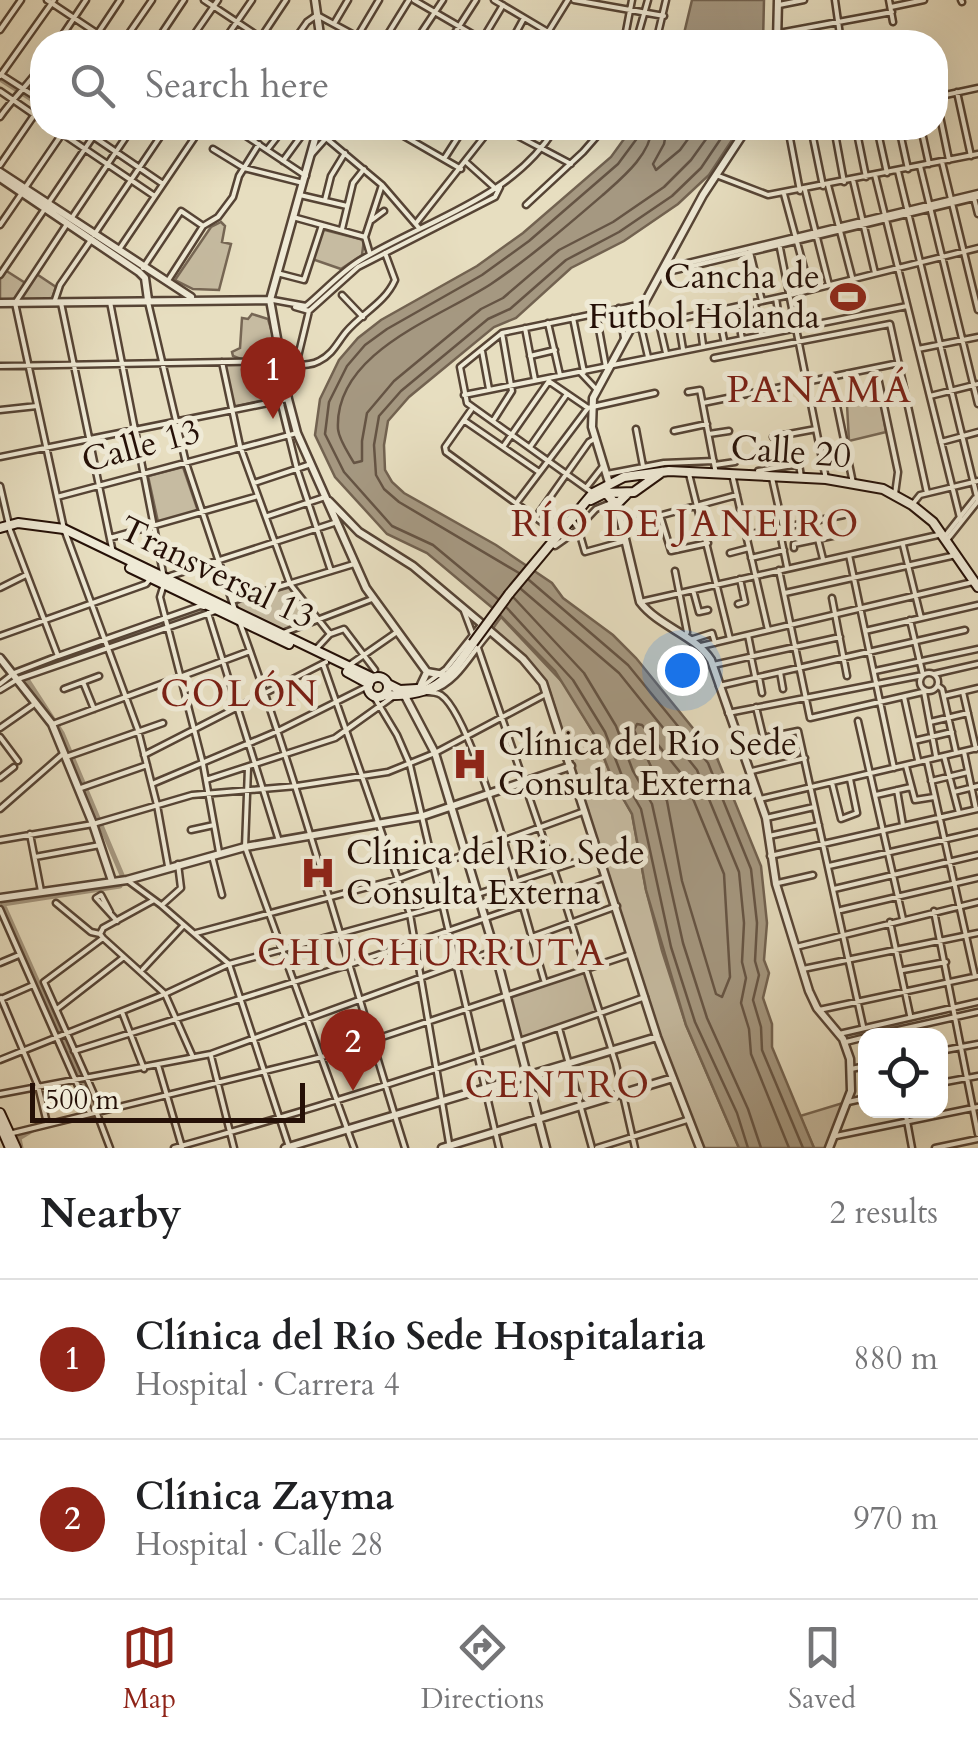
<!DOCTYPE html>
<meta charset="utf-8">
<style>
:root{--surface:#fff;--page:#f6f6f6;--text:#202124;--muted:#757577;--line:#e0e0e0;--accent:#8f2418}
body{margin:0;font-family:Cardo,serif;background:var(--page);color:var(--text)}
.controls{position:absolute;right:30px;bottom:30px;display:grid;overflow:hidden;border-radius:20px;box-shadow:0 10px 40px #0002}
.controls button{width:90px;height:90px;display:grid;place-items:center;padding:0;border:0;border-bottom:2px solid var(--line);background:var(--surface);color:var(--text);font:50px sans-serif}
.scale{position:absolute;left:30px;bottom:25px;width:275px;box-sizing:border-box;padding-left:10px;border:5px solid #251007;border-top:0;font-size:28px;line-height:35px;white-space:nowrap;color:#251007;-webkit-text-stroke:8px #efead6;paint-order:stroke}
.you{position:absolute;left:682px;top:670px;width:35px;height:35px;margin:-25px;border:8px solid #fff;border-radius:50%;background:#1a73e8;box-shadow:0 0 0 15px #1a73e833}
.badge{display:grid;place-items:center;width:65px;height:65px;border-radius:50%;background:var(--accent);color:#fff;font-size:32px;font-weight:700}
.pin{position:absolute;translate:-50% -82px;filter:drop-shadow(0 2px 5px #0008)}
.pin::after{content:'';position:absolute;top:52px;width:35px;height:30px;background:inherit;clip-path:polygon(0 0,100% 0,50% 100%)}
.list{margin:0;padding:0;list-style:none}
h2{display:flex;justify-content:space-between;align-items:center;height:130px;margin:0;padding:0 40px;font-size:42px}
h2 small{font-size:32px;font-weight:400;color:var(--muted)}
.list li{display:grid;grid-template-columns:65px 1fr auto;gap:30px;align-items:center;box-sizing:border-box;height:160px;padding:0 40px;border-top:2px solid var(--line)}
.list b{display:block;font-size:38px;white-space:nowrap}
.list p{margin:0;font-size:32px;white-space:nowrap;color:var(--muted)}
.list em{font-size:32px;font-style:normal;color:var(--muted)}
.icon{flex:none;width:55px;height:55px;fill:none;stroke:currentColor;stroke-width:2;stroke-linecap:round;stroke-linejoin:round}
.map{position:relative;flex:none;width:978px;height:1148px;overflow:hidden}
.search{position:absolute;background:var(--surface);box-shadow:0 10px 40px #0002;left:30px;right:30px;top:30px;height:110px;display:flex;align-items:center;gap:25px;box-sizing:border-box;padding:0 35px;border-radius:40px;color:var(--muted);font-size:38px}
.sheet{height:450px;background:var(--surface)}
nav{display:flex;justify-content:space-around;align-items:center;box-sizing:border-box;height:140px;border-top:2px solid var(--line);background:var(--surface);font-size:28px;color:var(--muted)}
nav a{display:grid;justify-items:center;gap:5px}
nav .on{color:var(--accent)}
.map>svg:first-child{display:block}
.green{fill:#c6bba1;stroke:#766654;stroke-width:2.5}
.water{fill:#a59881;stroke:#726250;stroke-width:2.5}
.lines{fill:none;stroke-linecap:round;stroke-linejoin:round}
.shore{stroke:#655444;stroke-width:2.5}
.canal{stroke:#a59881;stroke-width:5}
.minor-casing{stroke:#564435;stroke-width:9}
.tertiary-casing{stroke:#564435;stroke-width:11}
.secondary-casing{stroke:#251007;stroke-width:12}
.minor{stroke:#efead6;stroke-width:4}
.tertiary{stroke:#efead6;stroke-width:6}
.secondary{stroke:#efead6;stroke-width:8}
.secondary-bridge-casing{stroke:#251007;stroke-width:12;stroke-linecap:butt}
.secondary-bridge{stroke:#efead6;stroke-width:8}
.labels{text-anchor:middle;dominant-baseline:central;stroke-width:10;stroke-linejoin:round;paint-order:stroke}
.poi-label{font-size:35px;fill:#251007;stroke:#efead6;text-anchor:start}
.street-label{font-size:35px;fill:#251007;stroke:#efead6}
.neighbourhood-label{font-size:38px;letter-spacing:2.5px;fill:#7a1f14;stroke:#efead6}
</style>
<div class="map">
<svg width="978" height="1148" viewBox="0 0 978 1148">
<rect width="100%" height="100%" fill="#e7dec0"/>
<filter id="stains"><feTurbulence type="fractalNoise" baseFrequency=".002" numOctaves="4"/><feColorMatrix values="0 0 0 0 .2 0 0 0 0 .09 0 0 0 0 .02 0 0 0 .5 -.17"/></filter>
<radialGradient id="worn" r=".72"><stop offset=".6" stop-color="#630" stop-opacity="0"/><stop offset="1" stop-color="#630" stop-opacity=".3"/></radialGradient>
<!-- green -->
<path class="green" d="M221,222l4,4 -3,16 9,2 -12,46 -26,-1 -18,-9 36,-53z
M321,229l43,11 -2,15 -21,14 -29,-10z
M5,270l22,14 8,-11 21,14 -5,14h-51v-23z
M252,314l16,5 8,27 -5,13 -25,2 -13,-5 -1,-4 8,-4 2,-30 6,1z
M277,363l4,33 -47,11 -10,-43z
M880,395l6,37 -37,9 -2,-36z
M183,467l15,44 -40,11 -10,-46z
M291,587l21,32 -32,12 -43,-21 -2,-7z
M501,617l64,68 31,52 17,44 19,33 14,76 16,61 24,74 53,123h-38l-42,-111 -110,-348 -25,-33 -33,-25z
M585,971l14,42 -80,28 -12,-45z
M846,1102l-15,31 -3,15h-14l-14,-32z"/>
<!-- water -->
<path class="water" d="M692,0h72l-1,42h-81z
M632,128h108l-31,47 -31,29 -54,37 -53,27 -55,50 -22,9 -85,70 -21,24 -4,24 1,25 7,12 12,11 92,52 56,38 11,15 50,37 23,23 81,100 44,108 6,57 -3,37 5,13 -6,25 9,26v23l42,101h-75l-53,-123 -40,-135 -14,-76 -19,-33 -17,-44 -41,-66 -60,-61 -68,-57 -40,-19 -52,-57 -20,-42 5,-36 19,-39 19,-22 23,-18 96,-54 46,-33 88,-76z"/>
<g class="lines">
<!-- shore -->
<path class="shore" d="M652,128c-2,27 -29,49 -48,66 -36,31 -73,63 -113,90 -52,34 -157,68 -153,145 1,11 11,25 16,34l8,-2v-20l5,-28 27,-32 87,-72 22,-11 56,-48 54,-28 51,-35 27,-27 23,-32
M667,128l-3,16 -11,20 3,6 24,-20 16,-22
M519,573l-120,-71 -15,-13 -8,-14 -2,-30 5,-29 22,-25 87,-72 22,-10 56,-49 53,-28 53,-36 29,-28 27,-40
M529,580l99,85 80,98 43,106 6,54 -2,38 4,14 -6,25 8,27 1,23 41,98
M521,589l98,84 78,97 42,102 5,51 -2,39 4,16 -5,25 8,26 2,25 38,94
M514,598l70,75 32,53 17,45 19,33 31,139 24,75 41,91 13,39
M498,599l-65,-54 -41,-19 -48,-54 -19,-38 4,-32 18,-36 18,-21 22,-16 95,-54 47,-34 89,-77 20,-27 1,-9
M507,608l66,72 32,52 17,44 19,33 30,138 24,75 42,91 11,35
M637,724l5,1 42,52 40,97 6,103 -8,20 -6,-3 -34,-113 -15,-80 -33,-71z"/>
<!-- canal -->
<path class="canal" d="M0,79l42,27
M76,128l77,51
M122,875l-60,-142 -39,-60 182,-65
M88,1114l5,-2v-6l-90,-202 117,-18
M21,1148l-2,-10 15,-9"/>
<defs>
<path id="minor" d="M47,0l63,42
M204,0l63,42
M414,0l72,42
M494,0l54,32
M574,0l90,16
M835,0l6,42
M889,0l4,22
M961,0l1,2
M779,5l25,-5
M891,7l33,-7
M335,22l13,-22
M0,30l21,-30
M779,33l113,-21
M482,40l21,-35
M58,42l28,-42
M92,42l28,-42
M123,42l29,-42
M156,42l28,-42
M189,42l29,-42
M223,42l29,-42
M258,42l28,-42
M293,42l14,-20 10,-7 50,27
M354,42l25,-42
M383,42l26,-42
M415,42l28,-42
M449,42l27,-42
M511,42l13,-24
M542,42l26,-42
M624,42l8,-42
M636,42l12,-42
M656,42l10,-42
M0,74l42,27
M0,76l54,-76
M0,91l42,29
M957,92l14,64
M936,97l13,63
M936,97l42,-9
M0,117c13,-19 29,-33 42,-52
M54,128l99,67
M81,128l82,56
M234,128l72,48
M390,128l71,41
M503,128l68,36
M788,128l12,63
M811,128l12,58
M834,128l10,54
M856,128l10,49
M877,128l10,45
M899,128l9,41
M921,128l8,36
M900,137l20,-4
M326,138l56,47 37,43
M254,141l8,-13
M213,149l31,19 59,15
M267,150l17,-22
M312,154l23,-26
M444,159l20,-31
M283,161l24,-33 10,7
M466,162l30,27
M942,162l36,148
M0,165l37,-54 5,-3
M920,166l58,238
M898,171l80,330
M716,175l52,20 210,-41
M875,175l86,347
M853,180l22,93
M828,185l24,92
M25,188l41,-60
M805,190l24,95
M784,194l26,96
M300,195l47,11
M974,198l4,16
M325,200l6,-24 14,-23
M49,202l50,-74
M526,205l57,-53 21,-24
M293,217l72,20
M71,219l61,-91
M372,220l12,-9
M417,222l74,-94
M67,224l-52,79 49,226 74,201 19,75 11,61
M0,225l22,-32
M342,229l11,-46 11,-14
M94,235l72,-107
M779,243l47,236
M120,248l81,-120
M750,252l12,49
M370,254l-5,-17 17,-52
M143,268l38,-57 22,15
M667,268l311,-75
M277,273l27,7 18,-55
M660,274l318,-77
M0,275l44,-65
M169,279l34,-53 15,-9 15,-20 6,-21 20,-32
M342,295l21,22
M776,298l5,33
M55,300l5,-15 31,-45
M273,300l33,6c18,-15 34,-33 53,-45 67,-41 155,-63 196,-133
M110,302l54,276 170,-55
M148,302l38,161 49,147
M61,303l52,250
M755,303l6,32
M295,307l14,4 49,-44 137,-70 5,-10
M736,307l6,32
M619,308l5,30
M718,311l6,29
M596,313l10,54
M699,315l4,30
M573,318l11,54
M678,319l5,30
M548,323l12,52
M659,323l7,30
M641,327l7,30
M525,328l10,52
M632,329l158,-34 188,-47
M918,349l60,-12
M482,351l7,38
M530,356l25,-6
M714,358l176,-34 37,169
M222,362l18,84 50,138 40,50
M296,365c8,0 16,0 23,-4 14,-7 18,-18 27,-29 16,-19 39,-29 49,-52l-10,-27
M0,366l280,-5
M876,368l22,104 -3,22
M580,372l17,18
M831,377l22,106
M286,381l10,-16 13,-54
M550,382l38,26
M688,392l12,-2 16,84
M464,395l443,-89
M930,396l48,-12
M280,400l17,69 34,102
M703,403l196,-40
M0,410l37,-4
M471,410l-26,37 1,5 112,82
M465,421l74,51
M493,421l19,-30 -10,-58
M636,429l7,37
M674,431l33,-7
M709,434l20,-3
M773,437l43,-8
M941,442l37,-10
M503,447l46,-66
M530,447l37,-53
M0,457l288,-58
M715,465l20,-3
M758,471l41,-7 2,13
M607,474l57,-11 50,-2
M689,474l41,165
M732,474l36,156
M772,478l11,49
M254,483l57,-19
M0,486l9,39
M586,488l18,-23
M593,493l-126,-90 -7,-36 42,-34 141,-29
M57,497l240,-64
M518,501l70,-93 67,-15
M912,505l8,-10 58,-14
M660,515l11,36 37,-8
M268,516l57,-19
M536,517l53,-75 7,-4
M573,521l5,7 7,24 40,-11
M580,526l16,-17 15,-6
M621,526l116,-31
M779,528l8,39
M10,530l48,126
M746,535l98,-20
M945,536l30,-38
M110,538l148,-42
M818,539l5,20
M947,540l31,-39
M903,545l18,73
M555,546l24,-17
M794,548v-4l43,-9
M730,553l19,-5
M849,555l45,213
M751,558l33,-8
M779,570l31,148 117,-27
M675,571l12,61 -2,4
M164,584l-4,13 43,167 16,88
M0,588l26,-13
M693,590l6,22 9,-2
M785,593l171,-38
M832,598l15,78
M232,601l122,-37
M640,602l298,-67
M738,604l7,-2 -5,-23
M464,611l9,24
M208,613l71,228
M240,623c63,173 110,350 165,525
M865,631l113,-26
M283,633l89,-34
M748,635l4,20
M0,636l146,-52 5,-6
M690,640l22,-7 3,10
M701,646l272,-64
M317,648l13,-14 14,-5 31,41
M478,648l84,245 54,171 19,84
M751,657l4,19
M323,664l87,250 39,229
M351,664l46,-32
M713,665l127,-28
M875,671l103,-22
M780,672l3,17
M920 682a9 9 0 1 1 18 0a9 9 0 1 1-18 0Z
M934,674l44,-10
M759,677l3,16
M83,682l11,27
M0,684l14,-11 44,-17 142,-50 4,1
M423,686l23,-17 35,-44
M719,686l246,-56
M938,686l4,3 14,63
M64,689l35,-13
M0,690l18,-11 200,-69
M431,691c28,-9 40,-39 59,-59
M426,692c6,0 10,0 15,3 34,23 88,236 103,285
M924,692l12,64
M963,692l13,57
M373,695l24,40 13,30 89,383
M944,696l34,-8
M904,697l14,63
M756,707l7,29
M728,713l195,-38 -13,-55
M858,721l45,198
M930,722l38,-9
M53,724l197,-73
M0,728l33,-23
M0,737l18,24
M914,741l38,-9
M738,743l60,-12 65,295
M964,752l12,57
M144,755l182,-93
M944,756l15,57
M66,757l97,-34
M927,761l48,215
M906,766l9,34 19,-3
M248,768l-3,79 109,301
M752,771l53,-13
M0,778l14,-11
M206,780l129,-42 56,-40
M931,781l37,-9
M832,783l9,36 16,-6 -7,-34
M152,784l126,-53 90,-45
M81,788l66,-23
M897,790l6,35
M954,792l24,-6
M876,795l35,-8
M760,799l218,-51
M0,809l64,-56
M766,818l48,-11
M191,830l23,-5
M30,834l11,57
M769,836l50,-11
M0,840l93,-16 99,-29 105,-9 91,-14 47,-19 109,-58
M212,856l10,39
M770,856l208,-47
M35,857l65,-12
M829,866l149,-34
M127,880l34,25 68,59 60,183
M778,883l35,-8
M834,889l144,-34
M56,903l35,29 9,2
M162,905l19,-17 -3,-24
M0,909l89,202
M841,910l137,-32
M934,911l44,223
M110,912l-9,-17 -5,3 21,23
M890,922l20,93
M196,933l202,-54 187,-68
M103,938l62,56 27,61
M796,947l182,-45
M0,963l19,-8
M143,969l41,-44
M803,969l175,-36
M903,970l43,-8
M1,998l37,88 9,37
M1,999l32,-14
M57,1009l67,-52
M819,1010l159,-34
M122,1012l22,57
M559,1028l33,120
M839,1034l139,-32
M871,1036l107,-24
M846,1042l20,-5
M74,1051l274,-86 258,-88
M940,1051l38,-7
M211,1056l23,92
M0,1060l165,-66 64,-30 215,-59 156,-51
M158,1065l24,82
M851,1069l15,-3
M940,1083l38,-7
M0,1094l211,-40 406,-148
M848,1102l18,-4
M101,1110l-57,-128 59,-44 -3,-4 3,-6 51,-28
M905,1110l7,38
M96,1111l14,37
M13,1133l309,-76 309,-103
M836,1136l142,-29
M174,1148c159,-44 316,-95 471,-151
M597,1148l90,-28
M935,1148l43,-9"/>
<path id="tertiary" d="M315,0l6,42
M777,42l1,-42
M318,128l-48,172 18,99 9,34 69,155 61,84 17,3
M0,172l191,125
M0,178l139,94 6,6 3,22
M0,303l270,-3
M609,483l-17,-56 1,-29 110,-203 44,-67
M329,501l30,31 54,34 69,58 41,35 20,24 114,354 43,111
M616,501l24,101c19,25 54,32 71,58l55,158 10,66 33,107 8,17 26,31 7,20 1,32 -22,57
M0,658l52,66 41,100 19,57
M419,689l8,-17
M405,696l30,57 61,202 50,193
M0,898l127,-18 118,-33 178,-31 148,-50
M285,1148l372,-111
M442,1148l231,-70"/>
<path id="secondary" d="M607,494l9,11 11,-11
M591,500l14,-7 29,-1 28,-20
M0,528l18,-5 46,6 309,149
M130,568l159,76
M509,594l84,-101 31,-16 45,-6 157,8 57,10 29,16 21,17 45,65
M347,672l22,12
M368 687a10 10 0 1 1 20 0a10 10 0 1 1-20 0Z
M388,684l12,6 17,-1
M384,695c50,2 62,-13 89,-52
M0,1113l16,35
M0,1125l10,23"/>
</defs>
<!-- minor casing -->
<use href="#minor" class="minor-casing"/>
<!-- tertiary casing -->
<use href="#tertiary" class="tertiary-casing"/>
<!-- secondary casing -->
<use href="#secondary" class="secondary-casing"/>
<!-- minor -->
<use href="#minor" class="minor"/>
<!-- tertiary -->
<use href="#tertiary" class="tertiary"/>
<!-- secondary -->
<use href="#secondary" class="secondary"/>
<defs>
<path id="secondary-bridge" d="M473,643l36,-49"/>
</defs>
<!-- secondary-bridge casing -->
<use href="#secondary-bridge" class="secondary-bridge-casing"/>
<!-- secondary-bridge -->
<use href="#secondary-bridge" class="secondary-bridge"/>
</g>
<!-- icons -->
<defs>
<symbol id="stadium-bare" viewBox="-9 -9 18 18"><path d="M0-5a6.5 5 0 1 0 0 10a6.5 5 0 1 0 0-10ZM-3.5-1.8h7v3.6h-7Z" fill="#8f2418" stroke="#efead6" stroke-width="2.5" paint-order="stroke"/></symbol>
<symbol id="hospital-bare" viewBox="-9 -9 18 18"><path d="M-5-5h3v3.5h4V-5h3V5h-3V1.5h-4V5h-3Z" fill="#8f2418" stroke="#efead6" stroke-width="2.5" paint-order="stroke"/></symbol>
</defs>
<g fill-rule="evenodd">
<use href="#stadium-bare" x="823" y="272" width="50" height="50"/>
<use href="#hospital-bare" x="445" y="739" width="50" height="50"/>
<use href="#hospital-bare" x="293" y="848" width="50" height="50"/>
</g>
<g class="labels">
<!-- poi labels -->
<g class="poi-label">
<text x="820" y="277" text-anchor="end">Cancha de<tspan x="820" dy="40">Futbol Holanda</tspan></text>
<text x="498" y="744">Clínica del Río Sede<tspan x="498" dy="40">Consulta Externa</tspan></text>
<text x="346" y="853">Clínica del Rio Sede<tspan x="346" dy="40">Consulta Externa</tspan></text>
</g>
<!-- street labels -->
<g class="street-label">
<text transform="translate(141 446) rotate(-15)">Calle 13</text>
<text transform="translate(791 452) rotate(4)">Calle 20</text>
<text transform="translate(217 573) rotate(26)">Transversal 13</text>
</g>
<!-- neighbourhood labels -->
<g class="neighbourhood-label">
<text x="820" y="390">PANAMÁ</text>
<text x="686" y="524">RÍO DE JANEIRO</text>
<text x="240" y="694">COLÓN</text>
<text x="432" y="953">CHUCHURRUTA</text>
<text x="558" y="1085">CENTRO</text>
</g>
</g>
<rect width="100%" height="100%" filter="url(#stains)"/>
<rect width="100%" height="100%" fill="url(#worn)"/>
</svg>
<div class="controls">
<button><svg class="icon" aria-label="locate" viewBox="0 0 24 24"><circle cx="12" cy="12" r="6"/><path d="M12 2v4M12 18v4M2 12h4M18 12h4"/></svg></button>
</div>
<div class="scale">500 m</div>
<div class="you"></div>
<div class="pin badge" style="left:273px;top:419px">1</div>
<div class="pin badge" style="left:353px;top:1091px">2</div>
<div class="search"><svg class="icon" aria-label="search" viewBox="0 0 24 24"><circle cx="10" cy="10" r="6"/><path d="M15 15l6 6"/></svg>Search here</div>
</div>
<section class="sheet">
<h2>Nearby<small>2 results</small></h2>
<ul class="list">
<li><span class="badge">1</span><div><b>Clínica del Río Sede Hospitalaria</b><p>Hospital · Carrera 4</p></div><em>880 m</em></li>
<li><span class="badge">2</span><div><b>Clínica Zayma</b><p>Hospital · Calle 28</p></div><em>970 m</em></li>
</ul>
</section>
<nav>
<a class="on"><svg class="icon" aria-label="map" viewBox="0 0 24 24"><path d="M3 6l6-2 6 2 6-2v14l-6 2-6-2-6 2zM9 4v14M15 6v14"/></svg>Map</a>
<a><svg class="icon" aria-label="directions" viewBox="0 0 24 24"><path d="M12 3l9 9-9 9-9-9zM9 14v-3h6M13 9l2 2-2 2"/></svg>Directions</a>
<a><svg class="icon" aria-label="saved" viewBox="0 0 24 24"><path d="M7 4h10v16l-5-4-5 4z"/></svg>Saved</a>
</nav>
